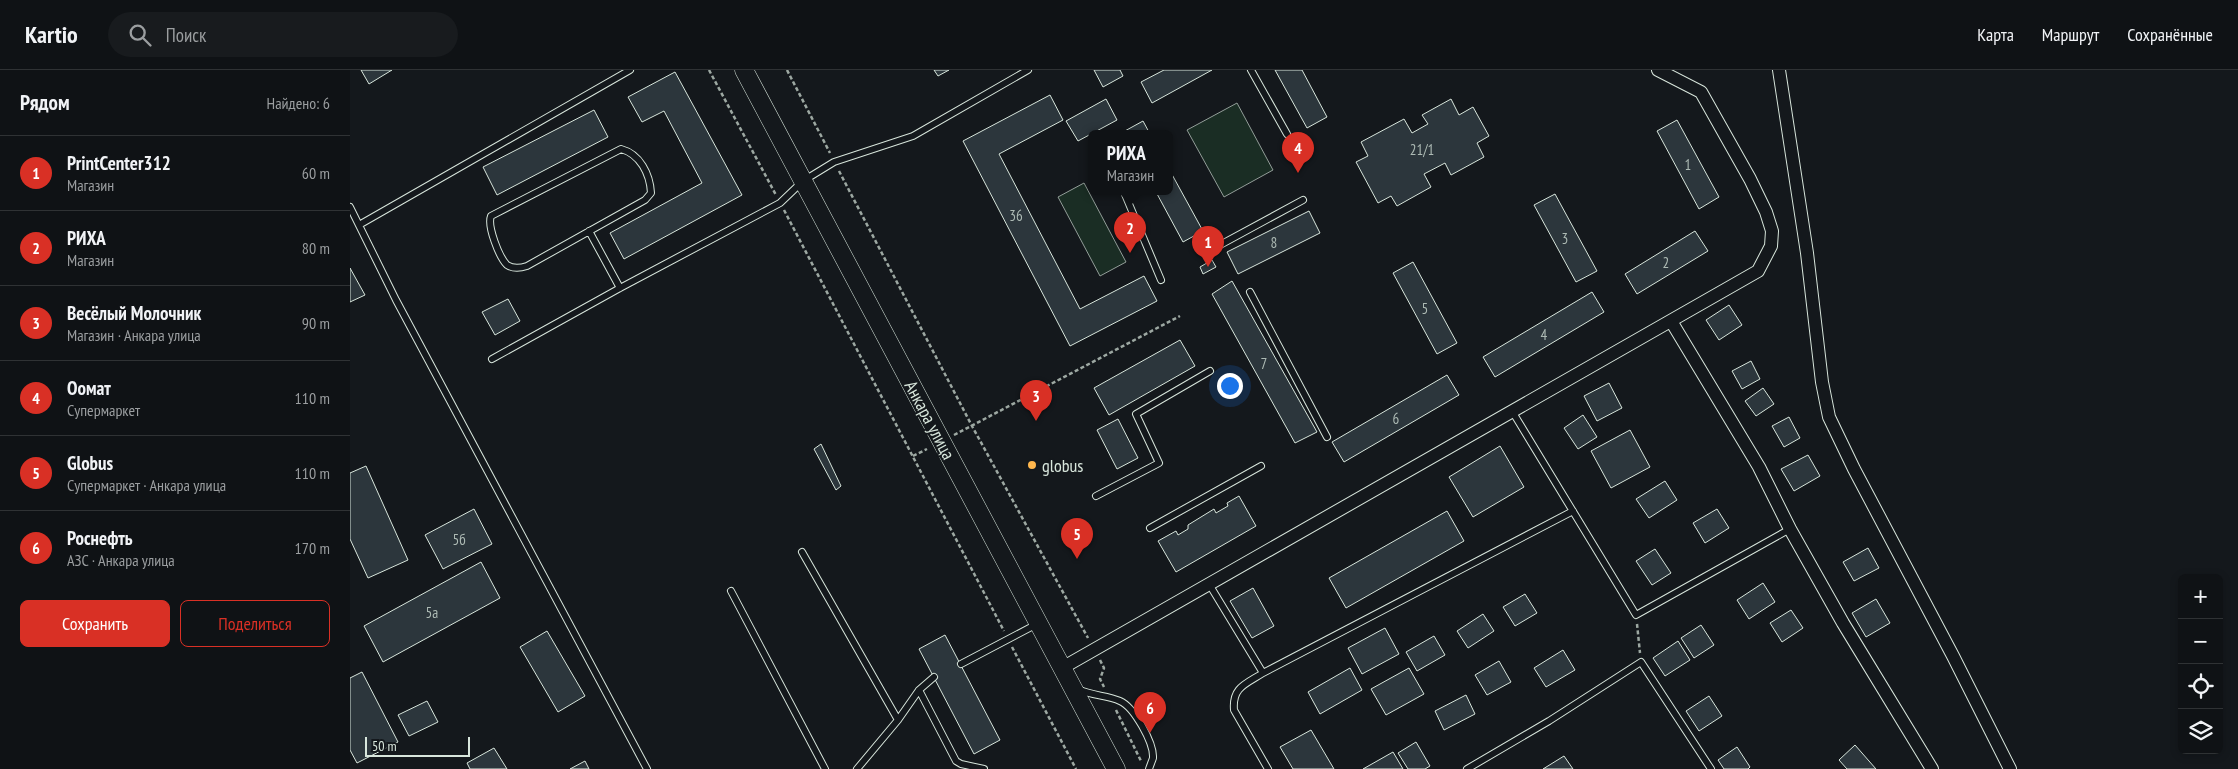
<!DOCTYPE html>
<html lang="ru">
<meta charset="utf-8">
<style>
:root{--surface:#0f1215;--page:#181b1e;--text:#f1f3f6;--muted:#9b9ea0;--line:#2f3234;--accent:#d93025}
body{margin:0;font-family:"PT Sans Narrow",sans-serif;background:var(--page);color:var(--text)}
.controls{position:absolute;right:15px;bottom:15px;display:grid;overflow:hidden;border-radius:8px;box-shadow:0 2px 8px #0003}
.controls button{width:45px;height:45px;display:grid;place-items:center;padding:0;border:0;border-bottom:1px solid var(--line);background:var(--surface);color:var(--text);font:25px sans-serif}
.scale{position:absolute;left:15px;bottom:12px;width:105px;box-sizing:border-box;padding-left:5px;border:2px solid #d8e6dc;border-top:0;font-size:14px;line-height:18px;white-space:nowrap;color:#d8e6dc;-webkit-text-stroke:4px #14181c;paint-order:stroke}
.you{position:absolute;left:879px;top:315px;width:18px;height:18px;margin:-12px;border:4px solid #fff;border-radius:50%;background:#1a73e8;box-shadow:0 0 0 8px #1a73e833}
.badge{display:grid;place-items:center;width:32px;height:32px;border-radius:50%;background:var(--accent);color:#fff;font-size:16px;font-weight:700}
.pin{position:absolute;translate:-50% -41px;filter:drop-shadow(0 1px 2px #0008)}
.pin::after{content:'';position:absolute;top:26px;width:18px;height:15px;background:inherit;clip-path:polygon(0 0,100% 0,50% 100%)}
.popup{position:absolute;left:738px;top:60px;width:85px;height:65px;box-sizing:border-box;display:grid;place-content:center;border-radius:8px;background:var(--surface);filter:drop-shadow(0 1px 4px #0005);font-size:16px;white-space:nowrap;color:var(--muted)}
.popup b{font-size:19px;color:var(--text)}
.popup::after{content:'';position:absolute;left:50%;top:100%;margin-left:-10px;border:10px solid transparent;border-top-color:var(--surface)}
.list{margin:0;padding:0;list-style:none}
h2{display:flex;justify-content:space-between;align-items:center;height:65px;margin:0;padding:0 20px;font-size:21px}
h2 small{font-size:16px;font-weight:400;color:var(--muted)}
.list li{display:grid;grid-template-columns:32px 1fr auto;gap:15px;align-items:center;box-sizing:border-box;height:75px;padding:0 20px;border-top:1px solid var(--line)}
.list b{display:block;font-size:19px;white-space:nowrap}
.list p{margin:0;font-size:16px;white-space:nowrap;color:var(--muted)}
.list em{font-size:16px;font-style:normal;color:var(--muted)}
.actions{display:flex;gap:10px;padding:15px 20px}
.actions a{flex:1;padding:11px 0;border:1px solid var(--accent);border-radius:8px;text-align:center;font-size:18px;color:var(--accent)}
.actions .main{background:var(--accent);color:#fff}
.icon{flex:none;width:28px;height:28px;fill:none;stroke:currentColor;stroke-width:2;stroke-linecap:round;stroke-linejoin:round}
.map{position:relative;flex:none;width:1888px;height:699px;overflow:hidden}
header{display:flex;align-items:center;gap:30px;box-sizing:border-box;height:70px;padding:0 25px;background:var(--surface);border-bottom:1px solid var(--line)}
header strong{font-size:24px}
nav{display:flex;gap:28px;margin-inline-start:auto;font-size:18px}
.search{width:350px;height:45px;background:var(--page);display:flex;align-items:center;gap:12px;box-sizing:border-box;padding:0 18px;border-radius:28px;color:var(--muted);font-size:19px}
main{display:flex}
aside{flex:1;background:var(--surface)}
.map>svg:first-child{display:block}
.green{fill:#1a2d24;stroke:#939e99}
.building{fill:#2c363c;stroke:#d8e6dc}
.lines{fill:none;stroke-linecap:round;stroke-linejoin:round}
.service-casing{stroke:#d8e6dc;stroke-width:8}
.minor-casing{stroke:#d8e6dc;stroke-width:14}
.secondary-casing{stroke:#d8e6dc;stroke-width:19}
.path{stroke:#9da8a2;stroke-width:2.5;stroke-dasharray:4 2.5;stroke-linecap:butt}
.service{stroke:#14181c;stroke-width:6}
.minor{stroke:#14181c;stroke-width:12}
.secondary{stroke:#14181c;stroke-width:18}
.poi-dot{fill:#ffb74d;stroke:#14181c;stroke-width:2}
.labels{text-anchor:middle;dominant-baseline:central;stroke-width:4;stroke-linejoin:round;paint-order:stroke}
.number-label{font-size:15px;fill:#adbab4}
.street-label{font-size:18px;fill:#d8e6dc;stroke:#14181c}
.poi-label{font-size:18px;fill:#d8e6dc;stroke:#14181c;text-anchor:start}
</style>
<header>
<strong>Kartio</strong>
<div class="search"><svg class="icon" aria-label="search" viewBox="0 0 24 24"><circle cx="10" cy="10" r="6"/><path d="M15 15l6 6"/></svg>Поиск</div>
<nav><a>Карта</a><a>Маршрут</a><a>Сохранённые</a></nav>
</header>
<main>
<aside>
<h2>Рядом<small>Найдено: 6</small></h2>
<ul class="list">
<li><span class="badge">1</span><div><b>PrintCenter312</b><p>Магазин</p></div><em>60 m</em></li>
<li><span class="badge">2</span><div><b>РИХА</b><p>Магазин</p></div><em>80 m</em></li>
<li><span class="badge">3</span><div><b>Весёлый Молочник</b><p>Магазин · Анкара улица</p></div><em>90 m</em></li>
<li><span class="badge">4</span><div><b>Оомат</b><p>Супермаркет</p></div><em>110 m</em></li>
<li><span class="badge">5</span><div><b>Globus</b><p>Супермаркет · Анкара улица</p></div><em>110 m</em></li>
<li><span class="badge">6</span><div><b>Роснефть</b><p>АЗС · Анкара улица</p></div><em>170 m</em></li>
</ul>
<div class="actions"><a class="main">Сохранить</a><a>Поделиться</a></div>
</aside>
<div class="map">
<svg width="1888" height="699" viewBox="0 0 1888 699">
<rect width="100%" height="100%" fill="#14181c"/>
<!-- green -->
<path class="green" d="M887,33l36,67 -49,27 -37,-67z
M734,113l42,79 -26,14 -42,-79z"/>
<!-- building -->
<path class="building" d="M11,0h31l-23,14z
M584,0h15l-11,6z
M744,0h26l3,6 -20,11z
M814,0h48l-60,33 -11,-21z
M925,0h27l25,47 -20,11z
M325,2l67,123 -118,64 -14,-26 92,-50 -38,-72 -22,11 -14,-25z
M700,25l13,25 -64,34 81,155 64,-33 13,25 -87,45 -107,-205z
M756,29l11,21 -39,21 -12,-20z
M1101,29l8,16 14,-8 16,29 -12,7 7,14 -33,18 -6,-12 -21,11 7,13 -34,19 -6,-10 -13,7 -22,-41 12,-6 -7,-14 43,-23 8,14 16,-9 -6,-9z
M244,40l14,27 -111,58 -14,-28z
M1327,50l42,77 -20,12 -42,-78z
M793,51l7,13h-26l-1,-2z
M819,99l34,62 -20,11 -27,-50h13z
M1205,124l42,77 -21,11 -42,-77z
M959,141l11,22 -82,41 -11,-22z
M1345,161l13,20 -71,43 -12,-20z
M862,190l4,7 -13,7 -3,-7z
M1063,192l44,81 -20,11 -44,-81z
M0,198l15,27 -15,7z
M882,211l85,151 -22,11 -83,-149z
M1242,222l12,20 -109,65 -12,-20z
M158,229l12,22 -25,14 -13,-23z
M1379,235l13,20 -23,15 -13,-20z
M830,270l15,26 -86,49 -15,-27z
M1401,291l9,18 -18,10 -10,-18z
M1097,305l12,20 -115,67 -12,-20z
M1259,313l13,25 -25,13 -13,-25z
M1413,318l11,16 -18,12 -11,-15z
M1233,345l14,22 -19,12 -14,-21z
M1439,347l11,21 -16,9 -12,-21z
M768,349l20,39 -21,11 -20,-39z
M1280,360l20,37 -39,21 -20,-37z
M471,374l20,42 -5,4 -22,-41z
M1150,376l24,41 -51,30 -24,-40z
M1458,385l12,21 -26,15 -13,-22z
M16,396l42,94 -40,18 -18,-39v-66z
M1315,411l12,19 -28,18 -13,-19z
M889,426l17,30 -80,46 -18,-31 18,-10 2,4 10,-6v-4l26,-16 2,4 12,-7 -1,-3z
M124,439l18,35 -49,25 -18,-34z
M1367,439l12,19 -24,15 -12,-20z
M1097,441l17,30 -118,67 -17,-30z
M1518,478l11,20 -25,13 -11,-19z
M1305,479l16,24 -19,12 -16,-24z
M131,492l19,36 -117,64 -19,-36z
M1413,513l12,19 -26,17 -12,-19z
M903,518l21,38 -22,12 -22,-37z
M1175,524l12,19 -22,13 -12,-19z
M1526,529l14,24 -24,14 -14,-24z
M1441,540l12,18 -21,14 -12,-19z
M1133,544l11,17 -26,17 -11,-17z
M1351,555l13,20 -20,13 -13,-20z
M1035,558l14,26 -37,20 -14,-26z
M197,561l38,65 -27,16 -38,-65z
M595,565l55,105 -26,14 -55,-105z
M1084,566l11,19 -28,16 -11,-19z
M1328,571l12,19 -25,16 -12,-18z
M1213,580l12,20 -29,17 -12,-19z
M1149,591l12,21 -24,13 -12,-20z
M1000,598l12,22 -42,24 -12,-22z
M1059,598l15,26 -38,21 -15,-26z
M12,602l36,70 -41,21 -7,-13v-72z
M1116,625l9,19 -31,16 -9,-19z
M1359,626l13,20 -23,15 -13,-20z
M77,631l11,21 -29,14 -11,-21z
M961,660l23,39h-41l-13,-22z
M1066,672l14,24 -5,3h-17l-10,-16z
M1505,675l21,24h-29l-8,-9z
M1387,677l13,20 -2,2h-24l-6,-9z
M144,678l13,21h-37l-3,-6z
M1043,682l10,17h-40z
M1214,686l9,13h-30z
M235,691l4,8h-19z"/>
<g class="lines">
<defs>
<path id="service" d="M901,0l36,64
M271,79c19,5 29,25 30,44l-6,7 -118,66c-6,2 -14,3 -20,-1 -8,-8 -20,-39 -16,-49z
M774,122l37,88
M0,137l46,93 251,469
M9,155l271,-155
M239,161l31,57
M870,175l83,-45
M900,222l77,145
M142,289l128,-71 160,-85 23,-22 31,-19 79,-26 115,-66
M1162,341l124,204 154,-86
M746,426l63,-33 -23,-49 74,-43
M800,458l111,-62
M452,482l96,168
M859,514l54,89 310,-162
M381,521l94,178
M611,594l76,-40
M913,603c-17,11 -31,14 -29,37l34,59
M728,619c14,7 29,6 42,12 14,6 34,42 33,57 -1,3 -3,8 -4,11
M569,620l37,71 5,3 23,5
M507,699l41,-49 21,-30 15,-13
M1117,699l82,-48 92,-59 70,107"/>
<path id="minor" d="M1429,0l28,183 15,129 7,35 25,52 99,187 57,113
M1321,251l88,146 31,62 53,94 89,146
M712,598l696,-397 13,-25 1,-15 -6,-19 -16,-33 -49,-87 -43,-22"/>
<path id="secondary" d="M394,0l372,699"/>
</defs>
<!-- service casing -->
<use href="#service" class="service-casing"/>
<!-- minor casing -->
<use href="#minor" class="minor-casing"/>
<!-- secondary casing -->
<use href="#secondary" class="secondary-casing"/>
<!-- path -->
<path class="path" d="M359,0l67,125
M437,0l43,83
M489,101l133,255 116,212
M434,140l220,421
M604,365l226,-119
M563,386l14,-7
M1287,554l3,29
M662,577l64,122
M750,590l4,8 -4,11 4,8
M766,640l25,51"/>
<!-- service -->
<use href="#service" class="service"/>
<!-- minor -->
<use href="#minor" class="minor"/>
<!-- secondary -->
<use href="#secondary" class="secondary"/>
</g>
<!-- markers -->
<circle class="poi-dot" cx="682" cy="395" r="5"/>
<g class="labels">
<!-- number labels -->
<g class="number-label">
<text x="1072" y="79">21/1</text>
<text x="1338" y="94">1</text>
<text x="666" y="145">36</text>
<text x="1215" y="168">3</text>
<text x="924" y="172">8</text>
<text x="1316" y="192">2</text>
<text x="1075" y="238">5</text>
<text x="1194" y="264">4</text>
<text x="914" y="293">7</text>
<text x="1046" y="348">6</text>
<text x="109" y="469">5б</text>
<text x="82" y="542">5а</text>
</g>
<!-- street labels -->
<g class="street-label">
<text transform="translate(580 350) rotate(62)">Анкара улица</text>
</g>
<!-- poi labels -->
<g class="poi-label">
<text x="692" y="395">globus</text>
</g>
</g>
</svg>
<div class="controls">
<button>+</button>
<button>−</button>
<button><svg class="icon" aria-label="locate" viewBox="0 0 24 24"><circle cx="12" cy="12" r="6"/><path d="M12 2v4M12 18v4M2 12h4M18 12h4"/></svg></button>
<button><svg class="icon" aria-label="layers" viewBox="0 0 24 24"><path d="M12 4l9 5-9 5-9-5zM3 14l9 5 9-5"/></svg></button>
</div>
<div class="scale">50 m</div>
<div class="you"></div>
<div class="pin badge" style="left:858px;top:197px">1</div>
<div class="pin badge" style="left:780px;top:183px">2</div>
<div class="popup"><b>РИХА</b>Магазин</div>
<div class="pin badge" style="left:686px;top:351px">3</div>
<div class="pin badge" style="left:948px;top:103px">4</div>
<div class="pin badge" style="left:727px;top:489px">5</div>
<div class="pin badge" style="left:800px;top:663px">6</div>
</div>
</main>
